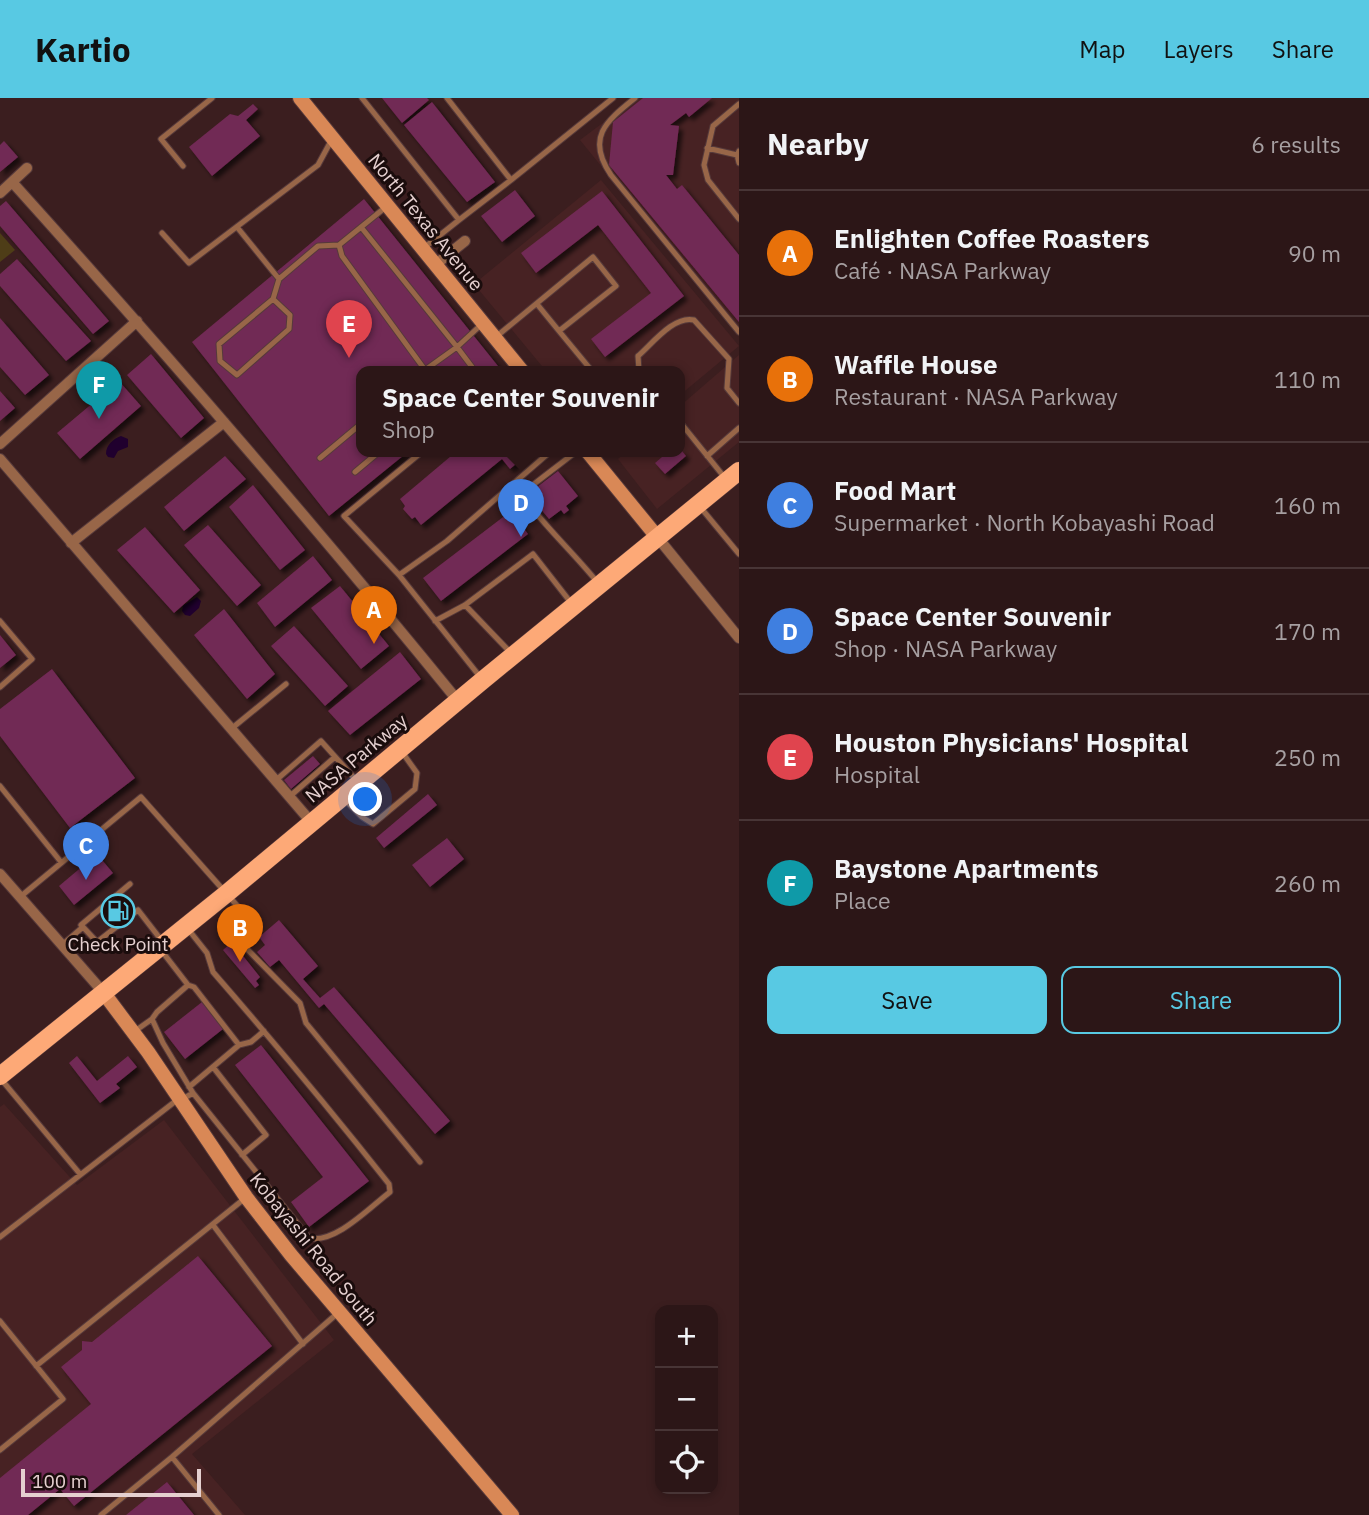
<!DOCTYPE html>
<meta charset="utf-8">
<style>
:root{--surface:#2c1617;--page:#341f20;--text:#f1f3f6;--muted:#a69fa1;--line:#483536;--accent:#58c9e3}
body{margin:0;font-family:"IBM Plex Sans",sans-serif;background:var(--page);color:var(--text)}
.controls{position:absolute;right:21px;bottom:21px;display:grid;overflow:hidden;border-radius:14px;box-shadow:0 4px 10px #0003}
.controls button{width:63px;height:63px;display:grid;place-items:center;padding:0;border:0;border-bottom:2px solid var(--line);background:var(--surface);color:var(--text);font:35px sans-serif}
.scale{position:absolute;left:21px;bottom:18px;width:180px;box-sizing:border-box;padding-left:7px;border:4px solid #e5d0d0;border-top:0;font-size:19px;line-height:24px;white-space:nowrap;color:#e5d0d0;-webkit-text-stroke:5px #1a0c0c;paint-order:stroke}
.you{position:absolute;left:366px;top:702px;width:24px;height:24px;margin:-18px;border:5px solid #fff;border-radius:50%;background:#1a73e8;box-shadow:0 0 0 10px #1a73e833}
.badge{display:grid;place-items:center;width:46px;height:46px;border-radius:50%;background:var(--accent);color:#fff;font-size:23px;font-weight:700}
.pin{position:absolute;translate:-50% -58px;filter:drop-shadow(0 2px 4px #0008)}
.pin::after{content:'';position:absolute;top:37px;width:24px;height:21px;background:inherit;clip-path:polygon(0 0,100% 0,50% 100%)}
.popup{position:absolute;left:356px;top:268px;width:329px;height:91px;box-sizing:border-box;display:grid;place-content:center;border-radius:14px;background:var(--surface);filter:drop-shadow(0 2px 5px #0005);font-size:23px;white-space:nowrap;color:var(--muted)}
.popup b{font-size:26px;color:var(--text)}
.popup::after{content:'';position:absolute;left:50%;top:100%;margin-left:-14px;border:14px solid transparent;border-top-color:var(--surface)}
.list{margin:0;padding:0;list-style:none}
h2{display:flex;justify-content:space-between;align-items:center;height:91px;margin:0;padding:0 28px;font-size:30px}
h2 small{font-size:23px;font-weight:400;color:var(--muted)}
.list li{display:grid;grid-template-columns:46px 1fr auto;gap:21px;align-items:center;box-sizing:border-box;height:126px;padding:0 28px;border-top:2px solid var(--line)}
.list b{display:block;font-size:26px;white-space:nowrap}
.list p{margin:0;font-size:23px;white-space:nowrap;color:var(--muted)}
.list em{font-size:23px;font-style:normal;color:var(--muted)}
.actions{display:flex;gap:14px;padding:21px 28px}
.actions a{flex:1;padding:16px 0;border:2px solid var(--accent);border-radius:14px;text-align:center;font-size:24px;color:var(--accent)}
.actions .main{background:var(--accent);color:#111}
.icon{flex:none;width:38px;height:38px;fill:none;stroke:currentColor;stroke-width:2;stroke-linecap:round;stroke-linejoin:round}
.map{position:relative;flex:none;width:739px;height:1417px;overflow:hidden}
header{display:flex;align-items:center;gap:42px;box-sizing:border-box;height:98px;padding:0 35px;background:var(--accent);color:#111}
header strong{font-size:33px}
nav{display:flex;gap:38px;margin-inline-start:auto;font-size:24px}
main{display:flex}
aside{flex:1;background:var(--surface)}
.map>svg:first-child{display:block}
.built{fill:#472223}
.green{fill:#4e3d17}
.water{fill:#20002e}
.building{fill:#712954;filter:url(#shadow)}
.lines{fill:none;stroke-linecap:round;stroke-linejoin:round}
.lane-casing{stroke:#563a3b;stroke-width:7}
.street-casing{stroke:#563a3b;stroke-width:12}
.secondary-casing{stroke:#563a3b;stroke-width:16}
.primary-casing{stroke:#563a3b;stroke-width:19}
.lane{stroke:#986648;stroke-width:5}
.street{stroke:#986648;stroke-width:10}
.secondary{stroke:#d98856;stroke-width:14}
.primary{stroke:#fda977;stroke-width:18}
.labels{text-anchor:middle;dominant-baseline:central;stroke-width:6;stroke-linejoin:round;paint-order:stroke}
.street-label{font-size:19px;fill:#e5d0d0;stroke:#1a0c0c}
.poi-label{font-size:19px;fill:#e5d0d0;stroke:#1a0c0c}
</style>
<header>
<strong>Kartio</strong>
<nav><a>Map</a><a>Layers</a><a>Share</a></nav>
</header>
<main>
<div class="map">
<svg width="739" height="1417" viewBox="0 0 739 1417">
<defs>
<filter id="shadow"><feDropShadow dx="4" dy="4" stdDeviation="2" flood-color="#0009"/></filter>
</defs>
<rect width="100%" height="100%" fill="#3b1e1f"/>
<!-- built -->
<path class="built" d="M636,0h103v238l-159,-196z
M601,82l138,166 -59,49v-24h-134l-72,-87z
M739,257v87l-82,67 -39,-50 9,-8h53v-45z
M4,1006l73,81 87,-65 170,220 -142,114 53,61h-245v-408z"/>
<!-- green -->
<path class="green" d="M0,135l15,17 -15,12z"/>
<!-- water -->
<path class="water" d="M121,338l7,3v8l-10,4 -4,7 -6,-1 -2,-3c0,-9 7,-15 15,-18z
M197,499l4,4 -2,7 -9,8 -5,-1 -3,-4 1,-5z"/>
<!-- building -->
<path class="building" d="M382,0h45l2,2 -27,23z
M643,0h69l-23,19 -3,-4 -16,12 9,1 -6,49h-7l11,14 5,-4 57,70v67l-130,-157 4,-43z
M432,4l63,80 -28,20 -63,-77z
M253,6l5,5 -12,11 14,16 -48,40 -23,-29 41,-33 8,2z
M4,43l14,16 -18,15v-27z
M515,92l20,26 -33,26 -21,-26z
M602,93l82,105 -79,61 -14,-18 60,-46 -53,-68 -62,48 -15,-20z
M364,101l138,172h-140v80h47l-80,65 -137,-174z
M6,103l103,120 -16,13 -93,-108v-20z
M17,161l74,82 -25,20 -66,-75v-12z
M0,220l49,57 -24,20 -25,-28z
M151,256l53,64 -23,20 -54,-63z
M119,283l22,25 -61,53 -23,-26z
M0,293l15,17 -15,13z
M457,353h69l2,3 -18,15 -8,-10 -81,66 -6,-8 -3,2 -9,-10 2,-3 -5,-7z
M669,353h13l4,5 -21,18 -10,-11z
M225,358l21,23 -62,52 -20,-24z
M558,373l20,25 -12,10 3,4 -5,4 -3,-4 -12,9 -21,-25z
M253,387l52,65 -25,20 -51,-63z
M511,413l17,23 -87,67 -18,-23z
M208,427l53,60 -24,21 -53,-61z
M145,429l55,63 -26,23 -57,-63z
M313,458l19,24 -57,47 -18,-24z
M340,488l49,60 -28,23 -50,-61z
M224,511l51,65 -28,25 -53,-64z
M294,528l54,60 -23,20 -54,-60z
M0,537l16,20 -16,13z
M400,554l21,27 -71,56 -22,-24z
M52,571l83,109 -65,50 -70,-92v-27z
M313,658l7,8 -29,25 -7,-9z
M428,696l9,11 -53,43 -8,-10z
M447,740l17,21 -34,28 -18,-22z
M97,756l16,19 -39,32 -15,-19z
M279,822l39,46 -15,13 17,19 14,-11 116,134 -15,13 -111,-130 -5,4 -40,-48 -9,7 -13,-15 8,-7 -6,-8z
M232,844l28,35 -4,4 3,4 -4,3 -32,-38z
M202,904l21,27 -38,30 -21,-27z
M261,947l108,136 -60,46 -18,-25 32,-25 -88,-112z
M77,958l20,25 31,-25 9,11 -21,17 4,4 -20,15 -31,-40z
M198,1158l74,90 -198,160 -14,-17 -32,26h-28v-37l91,-74 -30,-37 21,-17v-9l10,1z
M167,1384l27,33h-68z"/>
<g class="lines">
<defs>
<path id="lane" d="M362,0l97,122 -34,27
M447,0l64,82 102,-82
M635,0c-30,24 -49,40 -24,77l128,157
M739,6l-26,22 -9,39 4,15 31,39
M707,50l30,7
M739,53l-2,4 2,8
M183,68l-22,-27 51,-41
M459,122l52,-40
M237,129l42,52 39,-33 21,-1 48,-39
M162,135l27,30 129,-98 13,-24
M339,147l3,11 83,114 32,-23 -96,-120
M273,201l17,16 -1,14 -52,46 -17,-14 -1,-17 54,-45 6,-20
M537,206l22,27
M497,238l96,-79 23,29 -57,45 33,40
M475,273l-18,-24 26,-24
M639,273l-1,-15c14,-12 36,-41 56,-36l35,39 -2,29 12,15
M680,324l45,56
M423,353l-79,65 55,59 82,103
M577,353l-56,43c23,32 52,58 77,89
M707,358l32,-28
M320,360l42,-35
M355,374l25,-21
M701,410l38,46
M399,477l48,-34 104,-90
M465,507l46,48
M0,523l32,38 -32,28
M435,523l30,-16 68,-51 39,50
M231,631l55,-45
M275,683l46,-40 35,39
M0,688l61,76
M289,699l46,-40
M345,702l17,17 11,7 42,-35 2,-16 -15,-21
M20,799l121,-100 100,113c4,13 2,26 6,39l53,54 6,20 114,139
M83,829l-2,-2 49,-41
M62,847l21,-18 14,15 41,-32 24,31
M161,852l27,35 -31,27 -5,7 11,24 30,50
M188,887l6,2 45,58 12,-3 13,-11
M135,933l17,-12
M213,969l53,68 -24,20
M1,981l79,95
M189,989l50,-42
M181,1002l12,-7 116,145c26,6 60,-30 81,-46l-1,-8c-57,-72 -116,-143 -176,-212l-6,-19 -19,-24
M213,1127l90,119
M0,1139l177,-137
M0,1223l63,78 -63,51
M36,1268l208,-167
M172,1359l47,58
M101,1417l71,-58 167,-145"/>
<path id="street" d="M13,85c152,169 301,341 445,518
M0,95l27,-25
M435,167l30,-24
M0,346l137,-123
M0,361l312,364
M658,440l81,100
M71,445l153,-121
M0,776l103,118"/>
<path id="secondary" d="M300,0l222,273
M587,353l71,87
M103,894l45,60 98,145 45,58 221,260"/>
<path id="primary" d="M0,978l226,-182 257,-214 256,-209"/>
</defs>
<!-- lane casing -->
<use href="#lane" class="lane-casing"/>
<!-- street casing -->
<use href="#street" class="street-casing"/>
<!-- secondary casing -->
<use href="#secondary" class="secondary-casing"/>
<!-- primary casing -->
<use href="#primary" class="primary-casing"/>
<!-- lane -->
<use href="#lane" class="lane"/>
<!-- street -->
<use href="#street" class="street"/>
<!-- secondary -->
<use href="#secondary" class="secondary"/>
<!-- primary -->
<use href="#primary" class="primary"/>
</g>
<!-- icons -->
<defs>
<symbol id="fuel-ring" viewBox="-11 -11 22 22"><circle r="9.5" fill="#1a0c0c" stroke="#58c9e3" stroke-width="1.5"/><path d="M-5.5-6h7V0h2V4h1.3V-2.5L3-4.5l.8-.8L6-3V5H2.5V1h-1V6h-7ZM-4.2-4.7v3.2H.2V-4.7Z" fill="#58c9e3"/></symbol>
</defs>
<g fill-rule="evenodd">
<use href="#fuel-ring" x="99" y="794" width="38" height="38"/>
</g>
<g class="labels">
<!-- street labels -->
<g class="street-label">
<text transform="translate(426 124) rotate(51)">North Texas Avenue</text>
<text transform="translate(356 660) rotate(-40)">NASA Parkway</text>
<text transform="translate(314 1151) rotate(51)">Kobayashi Road South</text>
</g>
<!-- poi labels -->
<g class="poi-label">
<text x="118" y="846">Check Point</text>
</g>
</g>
</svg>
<div class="controls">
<button>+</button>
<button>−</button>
<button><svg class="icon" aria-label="locate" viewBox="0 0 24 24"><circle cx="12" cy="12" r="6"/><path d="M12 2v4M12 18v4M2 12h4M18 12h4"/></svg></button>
</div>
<div class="scale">100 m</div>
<div class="you"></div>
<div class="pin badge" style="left:374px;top:546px;background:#e8710a">A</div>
<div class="pin badge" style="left:240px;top:864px;background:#e8710a">B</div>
<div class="pin badge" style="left:86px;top:782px;background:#3f7fe0">C</div>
<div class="pin badge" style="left:521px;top:439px;background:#3f7fe0">D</div>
<div class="popup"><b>Space Center Souvenir</b>Shop</div>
<div class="pin badge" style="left:349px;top:260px;background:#e0444e">E</div>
<div class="pin badge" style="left:99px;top:321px;background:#0f9aa8">F</div>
</div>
<aside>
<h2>Nearby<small>6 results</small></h2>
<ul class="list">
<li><span class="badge" style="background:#e8710a">A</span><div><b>Enlighten Coffee Roasters</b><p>Café · NASA Parkway</p></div><em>90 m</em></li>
<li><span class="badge" style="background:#e8710a">B</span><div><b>Waffle House</b><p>Restaurant · NASA Parkway</p></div><em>110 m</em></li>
<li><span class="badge" style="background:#3f7fe0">C</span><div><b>Food Mart</b><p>Supermarket · North Kobayashi Road</p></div><em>160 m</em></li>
<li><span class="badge" style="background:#3f7fe0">D</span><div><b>Space Center Souvenir</b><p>Shop · NASA Parkway</p></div><em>170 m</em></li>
<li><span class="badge" style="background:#e0444e">E</span><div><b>Houston Physicians' Hospital</b><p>Hospital</p></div><em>250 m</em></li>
<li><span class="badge" style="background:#0f9aa8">F</span><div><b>Baystone Apartments</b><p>Place</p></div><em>260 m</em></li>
</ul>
<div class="actions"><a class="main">Save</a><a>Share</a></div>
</aside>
</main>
